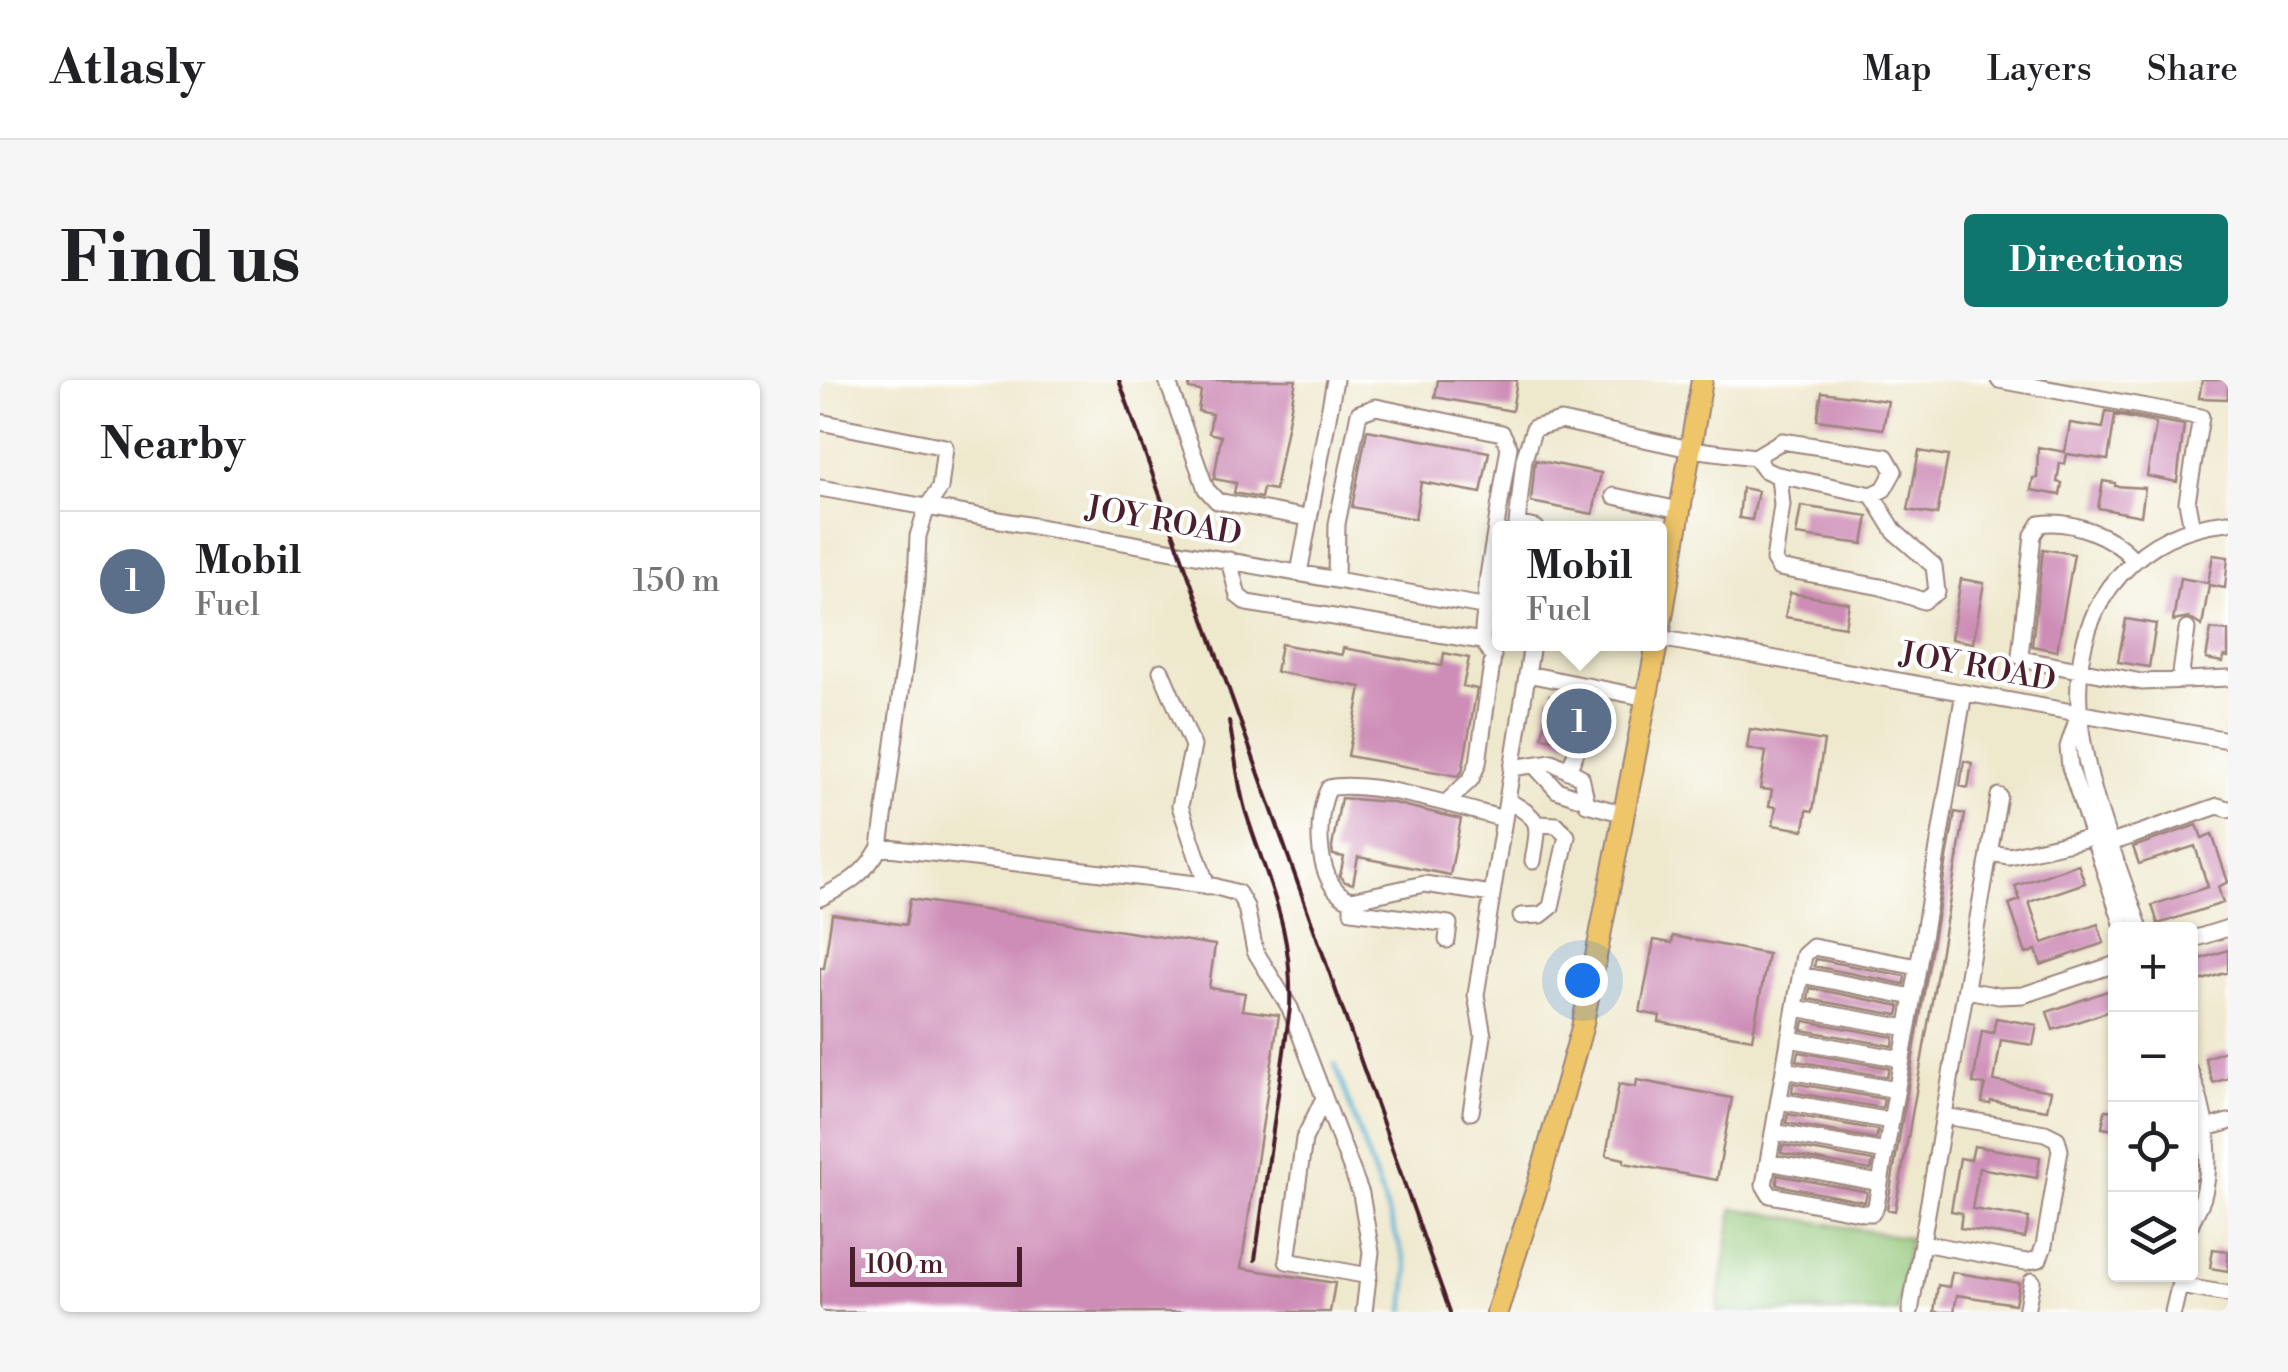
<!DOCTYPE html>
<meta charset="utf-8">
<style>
:root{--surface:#fff;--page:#f6f6f6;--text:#202124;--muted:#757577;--line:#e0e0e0;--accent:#0f766e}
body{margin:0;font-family:"Libre Bodoni",serif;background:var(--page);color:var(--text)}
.controls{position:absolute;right:30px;bottom:30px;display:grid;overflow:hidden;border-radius:10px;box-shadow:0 2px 8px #0004}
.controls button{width:90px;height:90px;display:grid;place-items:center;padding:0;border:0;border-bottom:2px solid var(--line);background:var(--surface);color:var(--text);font:50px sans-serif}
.scale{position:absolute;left:30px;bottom:25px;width:172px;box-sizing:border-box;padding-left:10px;border:5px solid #4a1f2b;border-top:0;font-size:28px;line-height:35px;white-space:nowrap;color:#4a1f2b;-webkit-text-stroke:8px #fff;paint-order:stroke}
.you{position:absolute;left:762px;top:600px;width:35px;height:35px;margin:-25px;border:8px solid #fff;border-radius:50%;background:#1a73e8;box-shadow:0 0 0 15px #1a73e833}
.badge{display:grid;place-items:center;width:65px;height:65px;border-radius:50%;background:var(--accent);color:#fff;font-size:32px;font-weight:700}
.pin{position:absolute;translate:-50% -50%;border:5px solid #fff;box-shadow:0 2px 10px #0006}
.popup{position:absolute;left:672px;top:141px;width:175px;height:130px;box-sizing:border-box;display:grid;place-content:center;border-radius:10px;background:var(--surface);filter:drop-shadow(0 2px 8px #0005);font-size:32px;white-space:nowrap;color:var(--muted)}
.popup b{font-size:38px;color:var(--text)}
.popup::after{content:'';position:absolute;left:50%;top:100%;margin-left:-20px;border:20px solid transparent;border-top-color:var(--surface)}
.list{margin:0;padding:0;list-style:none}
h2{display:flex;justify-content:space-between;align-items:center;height:130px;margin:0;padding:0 40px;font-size:42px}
h2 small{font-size:32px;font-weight:400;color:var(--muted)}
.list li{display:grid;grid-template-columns:65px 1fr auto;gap:30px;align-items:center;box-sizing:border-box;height:140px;padding:0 40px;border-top:2px solid var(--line)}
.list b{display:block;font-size:38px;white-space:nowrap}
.list p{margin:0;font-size:32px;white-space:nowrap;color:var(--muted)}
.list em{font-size:32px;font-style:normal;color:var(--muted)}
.icon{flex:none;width:55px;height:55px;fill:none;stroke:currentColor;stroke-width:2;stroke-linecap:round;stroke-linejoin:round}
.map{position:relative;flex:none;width:1408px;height:932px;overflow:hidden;border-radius:10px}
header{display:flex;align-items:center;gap:60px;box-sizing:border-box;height:140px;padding:0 50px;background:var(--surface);border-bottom:2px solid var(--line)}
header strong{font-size:48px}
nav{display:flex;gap:55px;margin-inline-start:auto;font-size:35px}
.intro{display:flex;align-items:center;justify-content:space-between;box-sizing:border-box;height:240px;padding:0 60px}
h1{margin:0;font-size:70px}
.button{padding:25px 45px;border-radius:10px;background:var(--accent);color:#fff;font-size:35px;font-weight:700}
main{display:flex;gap:60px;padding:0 60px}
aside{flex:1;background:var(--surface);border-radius:10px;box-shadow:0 2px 8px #0004}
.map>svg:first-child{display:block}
.green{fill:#91c677;stroke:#6e7251;stroke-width:2.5}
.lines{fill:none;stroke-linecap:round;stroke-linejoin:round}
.stream{stroke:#53aed1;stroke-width:4}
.building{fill:#ce8db7}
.minor-casing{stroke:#9c847c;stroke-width:19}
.major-casing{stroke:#9c847c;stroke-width:24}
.minor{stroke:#fff;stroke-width:15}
.major{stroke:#eec569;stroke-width:20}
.rail{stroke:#4a1f2b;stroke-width:4}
.labels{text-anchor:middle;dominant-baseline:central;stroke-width:8;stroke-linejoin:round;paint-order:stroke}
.street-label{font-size:32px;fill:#4a1f2b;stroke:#fff}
</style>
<header>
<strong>Atlasly</strong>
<nav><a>Map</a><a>Layers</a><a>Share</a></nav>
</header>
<div class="intro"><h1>Find us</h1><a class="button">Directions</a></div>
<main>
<aside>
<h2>Nearby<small></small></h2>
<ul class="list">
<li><span class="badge" style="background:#5c6f8a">1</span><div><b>Mobil</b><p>Fuel</p></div><em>150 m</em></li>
</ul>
</aside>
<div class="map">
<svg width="1408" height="932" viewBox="0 0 1408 932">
<rect width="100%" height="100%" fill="#fff"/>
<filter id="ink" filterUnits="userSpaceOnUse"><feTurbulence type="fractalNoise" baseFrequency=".01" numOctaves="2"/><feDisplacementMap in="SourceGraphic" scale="20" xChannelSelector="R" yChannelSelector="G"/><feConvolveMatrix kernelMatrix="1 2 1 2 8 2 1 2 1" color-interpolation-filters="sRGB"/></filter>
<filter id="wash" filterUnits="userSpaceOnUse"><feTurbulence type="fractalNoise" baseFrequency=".0048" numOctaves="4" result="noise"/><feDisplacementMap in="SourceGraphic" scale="40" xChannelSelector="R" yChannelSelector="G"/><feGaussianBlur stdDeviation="2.25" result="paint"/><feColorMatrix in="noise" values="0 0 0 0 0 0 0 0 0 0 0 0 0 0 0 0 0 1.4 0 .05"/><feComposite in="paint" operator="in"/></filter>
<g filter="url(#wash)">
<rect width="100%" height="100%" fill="#eee8cc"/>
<!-- green -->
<path class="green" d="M913,828l177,30 -12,74h-181z"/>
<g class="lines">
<!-- stream -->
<path class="stream" d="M515,684l73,205 -4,43"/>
</g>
<g id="blocks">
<!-- building -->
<path class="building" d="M370,0h106l-21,110 -12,-2 -2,10 -27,-5 2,-10 -22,-4 7,-43 -12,-3 3,-19 -14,-3 3,-20 -12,-2z
M618,0h79l-5,31 -77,-14z
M1382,0h26v19l-29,-1z
M1002,12l66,9 -5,28 -66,-9z
M1286,31l78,14 -7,57 -30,-6 9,-53 -41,-8 -7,45 -41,-6 -2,10 -5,-1 -3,19 5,1 -2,12 -29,-5 2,-12h4l1,-31 27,5 5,-29 33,5z
M547,50l122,22 -8,41 -60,-11 -6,37 -63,-12z
M1099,71l29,5 -11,59 -29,-5z
M715,80l66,13 -8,41 -62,-12z
M1283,101l12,2v3l30,2 -4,28 -43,-8z
M922,108l16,3 -6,29 -13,-2z
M981,126l67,10 -5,28 -67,-9z
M1223,169l31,5 -17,97 -25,-5z
M1393,175l15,2 -3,31 -16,-3 -7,41 -13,-8 -16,3 7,-43 28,5z
M1141,199l23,4 -11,60 -22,-4z
M970,213l59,10 -4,24 -60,-10z
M1306,239l30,5 -7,43 -31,-5z
M1391,249l17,2v26l-4,-1 -1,6 -17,-3z
M461,264l61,11 1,-7 99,18 2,-13 25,5 -6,28 14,3 -15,83 -4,4 -110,-20 13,-69 -85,-15z
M729,316l26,3 -8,42 -25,-4z
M930,349l74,12 -11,70 -6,-1 -3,20 -31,-5 3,-18 -7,-1 3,-16 -12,-1 6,-37 -19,-4z
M1144,381l8,2 -4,25 -8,-2z
M521,418l48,4 72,17 -11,56 -92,-18 -5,27 -8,-2 -5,-6 4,-19 -11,-2 -1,-8z
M1135,432l10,2 -70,397 -8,-2z
M1377,445l5,13 10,-4 16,48 -10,5 5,16 -65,21 -6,-19 56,-18 -13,-41 -56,18 -6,-17z
M1258,484l7,19 -56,19 14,41 55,-19 6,19 -63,22 -5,-15 -10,4 -17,-50 11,-4 -5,-14z
M90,519l305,46 -6,43 36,5 -3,17 37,5 -38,253 94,15 -5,29h-510v-344h4l8,-54 74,11z
M853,556l95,18 -16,85 -93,-17 1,-6 -20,-4 14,-72 18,3z
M1408,570v22l-38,12v-22z
M996,579l89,17 -1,8 -90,-18z
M990,608l90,18 -2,9 -90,-16z
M1296,608v21l-63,21 -6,-18z
M1176,638l41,7 -4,20 -32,-5 -7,41 57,10 -4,19 -56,-9 -1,3 -8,-1 3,-18 -12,-2 9,-52 11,2z
M984,641l90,16 -1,9 -91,-16z
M1408,670v28l-15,5 -8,-25z
M979,672l90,16 -2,9 -90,-16z
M817,700l95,18 -15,82 -93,-17v-4l-18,-4 13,-71 17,3z
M973,703l91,16 -2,9 -90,-16z
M1285,730l11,1 -2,19 -12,-2z
M968,734l90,16 -2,9 -90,-16z
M962,765l91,16 -2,9 -90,-17z
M1154,766l66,11 -3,21 -58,-10 -7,41 57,9 -4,20 -65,-10 2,-15 -11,-2 9,-53 11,2z
M957,795l90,17 -2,10 -88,-17z
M1393,869l15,2v20l-18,-3z
M1132,892l67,11 -4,21 -58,-9 -3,17h-20l4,-27 11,2z"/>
</g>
</g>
<g filter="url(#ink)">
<use href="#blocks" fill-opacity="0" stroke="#9c847c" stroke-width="2.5"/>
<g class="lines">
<defs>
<path id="minor" d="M347,0l39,109 11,12 91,17
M1179,0l202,37 -14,85 5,26
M0,42l125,25 -5,41 -13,19 -9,29 -2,45 -36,266c-14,26 -33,38 -60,51
M959,96l3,29 -8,55 5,8 102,19 43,14 13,-9 -3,-26 -39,-34 -23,-37
M0,108l679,121
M794,116l65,14
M716,148l-19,-4 7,-65 10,-31 27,-7 129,28 65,8 10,13 9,4 98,21 12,-6 10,-18 -8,-14 -104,-16 -27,16
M409,180l9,36 9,7 235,38 6,-65 21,-129 -7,-14 -126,-26 -17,6 -22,111 -1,56
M1314,180c-20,-24 -63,-41 -94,-36l-7,11 -13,121 6,4 116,22 86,-4
M479,193l36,-193
M839,258l569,102
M341,291l32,75 -13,60 27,80
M707,294l120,24
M1360,300l7,-51
M1258,337l-10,30 2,20 54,162
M714,385l23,25 28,10
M692,388l40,-6 29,15 6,27 38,10
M748,391l9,-21 12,-63
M687,420c36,21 32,22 26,61
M626,423l25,-24 7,-16 15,-107 -11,-15
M60,467l333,39 25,7 8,14 9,44 35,57 71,186 10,58 -7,60
M1170,473l19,3 85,-19 17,6 107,-37 10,3
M672,514l-68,-10 -72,16c-37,-9 -38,-84 -23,-112 39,-9 134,20 175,31
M532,520v11l97,13 -2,16
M701,536l20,-1 10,-8 16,-71 -10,-11 -18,-1
M1320,549c-35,-105 -108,-258 -19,-355 29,-32 64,-48 107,-52
M1370,560l38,-12
M1098,587l-105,-20 -9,8 -40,230 6,10 94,18h8l4,-7 37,-209c18,-102 33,-203 51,-304
M981,595l112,22
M1146,610l33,6 24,-1 93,-31
M975,628l112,20
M969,659l113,20
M964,690l113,20
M1370,691c15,38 24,86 13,126 -3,10 -10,19 -13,29
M504,718l-20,41 -17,122 82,15
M959,721l112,20
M651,732l12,-76 -7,-41 56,-351
M1370,750v44
M1378,750l30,-8
M953,752l113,20
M948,782l112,21
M1102,863l104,19 13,-3 5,-13 16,-96 -3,-11 -12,-6 -101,-17
M1360,906l48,8
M1090,932l89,-516
M1206,932l6,-31
M1353,932l9,-38"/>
<path id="major" d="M839,255l43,-255
M677,932l40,-124 45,-160 75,-384"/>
</defs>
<!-- minor casing -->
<use href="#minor" class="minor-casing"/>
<!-- major casing -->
<use href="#major" class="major-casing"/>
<!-- minor -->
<use href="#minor" class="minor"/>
<!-- major -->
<use href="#major" class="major"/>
<!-- rail -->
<path class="rail" d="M299,0l331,932
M409,341c6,30 8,62 17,92 23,72 47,115 44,195l-35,252"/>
</g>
</g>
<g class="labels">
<!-- street labels -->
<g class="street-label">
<text transform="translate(344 141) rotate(10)">JOY ROAD</text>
<text transform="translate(1158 287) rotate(10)">JOY ROAD</text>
</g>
</g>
</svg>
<div class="controls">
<button>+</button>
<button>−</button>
<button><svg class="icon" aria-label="locate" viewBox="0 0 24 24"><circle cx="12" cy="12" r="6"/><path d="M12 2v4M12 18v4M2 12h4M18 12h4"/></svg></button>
<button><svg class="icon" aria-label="layers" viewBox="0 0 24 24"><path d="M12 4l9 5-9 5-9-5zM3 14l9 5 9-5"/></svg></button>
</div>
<div class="scale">100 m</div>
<div class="you"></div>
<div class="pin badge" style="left:759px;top:341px;background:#5c6f8a">1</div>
<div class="popup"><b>Mobil</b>Fuel</div>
</div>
</main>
